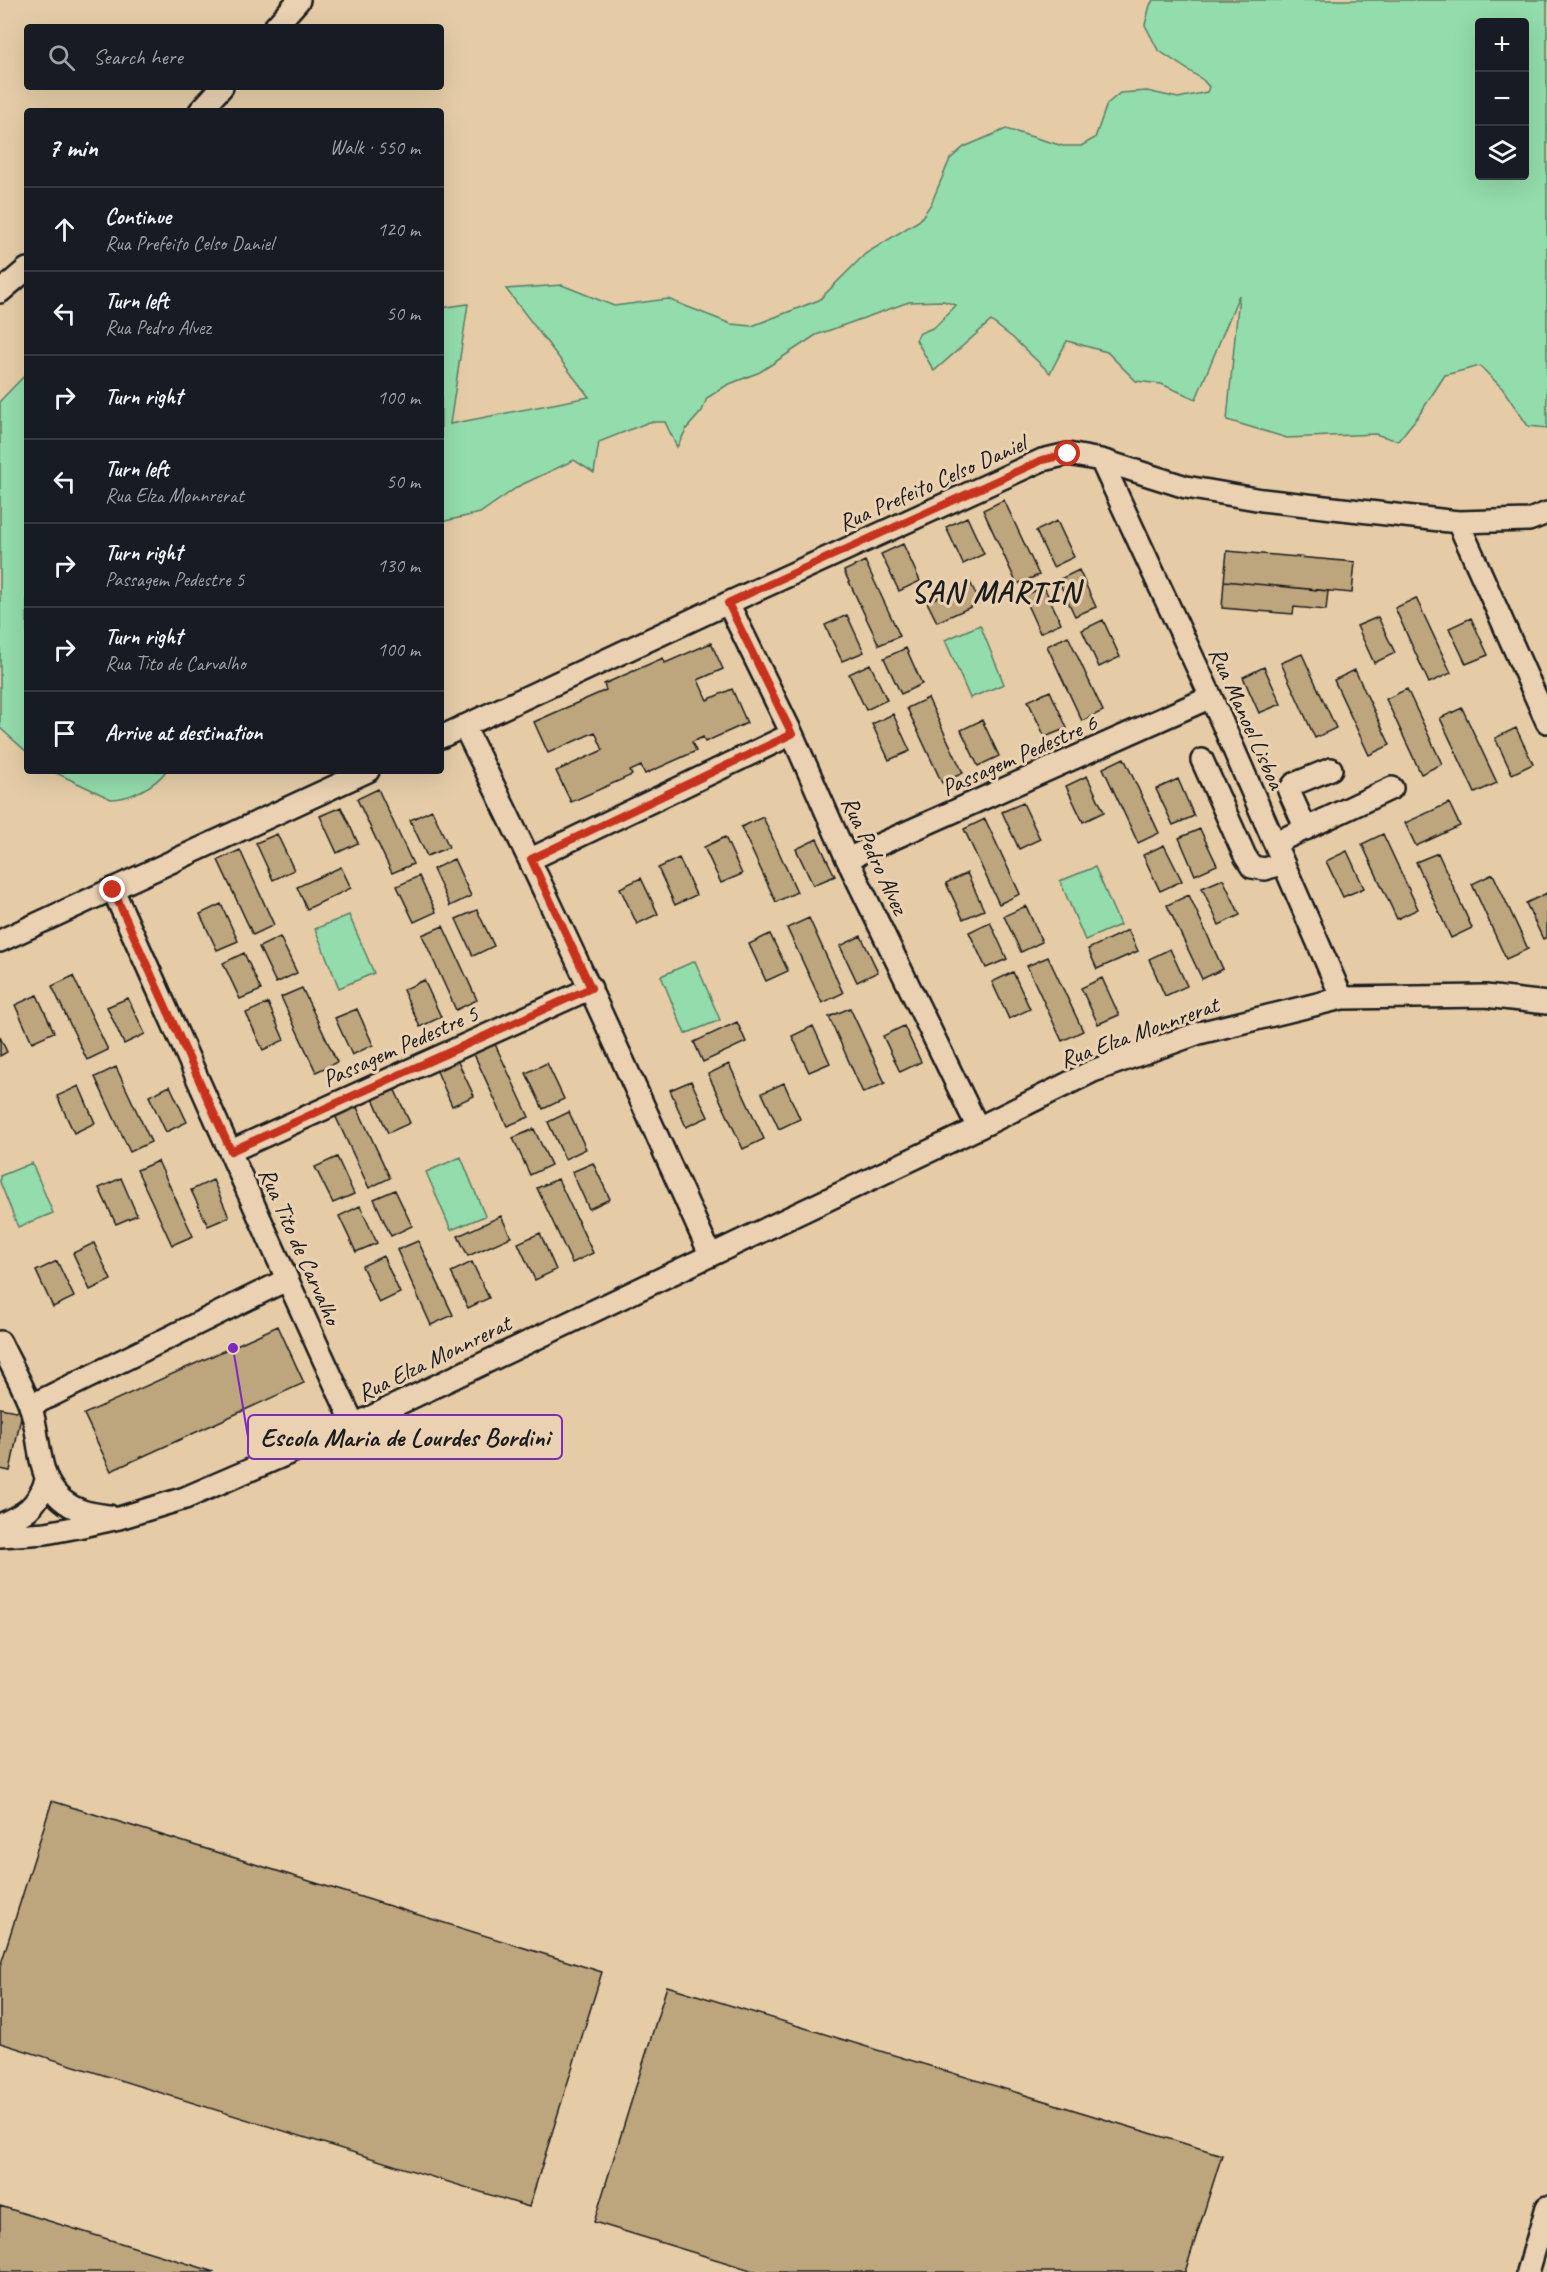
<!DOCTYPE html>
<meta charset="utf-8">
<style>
:root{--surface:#171b24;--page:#20242c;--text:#f1f3f6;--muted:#9ea1a6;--line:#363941}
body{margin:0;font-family:Caveat,sans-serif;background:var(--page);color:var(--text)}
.controls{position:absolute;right:18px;top:18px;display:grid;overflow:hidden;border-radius:6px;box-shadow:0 6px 24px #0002}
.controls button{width:54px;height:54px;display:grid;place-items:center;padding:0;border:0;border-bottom:2px solid var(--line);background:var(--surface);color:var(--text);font:30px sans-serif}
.stop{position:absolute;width:18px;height:18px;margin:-14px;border:4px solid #c8321e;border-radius:50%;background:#fff}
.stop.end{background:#c8321e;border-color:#fff;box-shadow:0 2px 6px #0008}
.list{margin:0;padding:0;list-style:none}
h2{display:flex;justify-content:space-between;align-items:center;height:78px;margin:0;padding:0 24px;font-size:26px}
h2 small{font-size:20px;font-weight:400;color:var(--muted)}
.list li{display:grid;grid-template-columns:39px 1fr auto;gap:18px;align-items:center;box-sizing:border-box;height:84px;padding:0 24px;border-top:2px solid var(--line)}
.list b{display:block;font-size:22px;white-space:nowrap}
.list p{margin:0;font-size:20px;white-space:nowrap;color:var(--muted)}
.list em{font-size:20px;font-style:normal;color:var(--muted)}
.icon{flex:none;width:33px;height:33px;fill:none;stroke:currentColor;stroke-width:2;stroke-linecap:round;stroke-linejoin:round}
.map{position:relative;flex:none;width:1547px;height:2272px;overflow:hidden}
.search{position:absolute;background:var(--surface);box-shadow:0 6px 24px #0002;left:24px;top:24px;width:420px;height:66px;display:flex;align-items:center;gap:15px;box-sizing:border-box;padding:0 21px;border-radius:6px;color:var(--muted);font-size:22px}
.panel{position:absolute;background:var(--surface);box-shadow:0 6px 24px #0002;left:24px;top:108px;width:420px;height:666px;border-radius:6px}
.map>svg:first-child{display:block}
.green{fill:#93dcab;stroke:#587c64;stroke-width:1.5;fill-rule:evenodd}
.building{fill:#bda57d;stroke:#1c1c1c;stroke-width:1.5}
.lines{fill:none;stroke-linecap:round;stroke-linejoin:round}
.minor-casing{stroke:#1c1c1c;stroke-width:26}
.minor{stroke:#e9d1b1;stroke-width:21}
.route{stroke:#c8321e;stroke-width:8}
.labels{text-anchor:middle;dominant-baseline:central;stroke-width:6;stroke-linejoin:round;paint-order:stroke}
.street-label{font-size:24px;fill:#1c1c1c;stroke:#e9d1b1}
.district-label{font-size:30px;font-weight:bold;letter-spacing:1.5px;fill:#1c1c1c;stroke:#e9d1b1}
.leader{fill:none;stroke:#7b2cbf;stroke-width:2}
.callout-dot{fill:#7b2cbf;stroke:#e9d1b1;stroke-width:2}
.callout{fill:#e9d1b1;stroke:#7b2cbf;stroke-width:2}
.callout-label{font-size:26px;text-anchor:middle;font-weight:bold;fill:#1c1c1c}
</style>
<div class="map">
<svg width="1547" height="2272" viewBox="0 0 1547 2272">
<rect width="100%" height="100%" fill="#e5cca7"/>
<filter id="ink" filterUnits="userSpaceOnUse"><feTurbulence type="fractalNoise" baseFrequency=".0167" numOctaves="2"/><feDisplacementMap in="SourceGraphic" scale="12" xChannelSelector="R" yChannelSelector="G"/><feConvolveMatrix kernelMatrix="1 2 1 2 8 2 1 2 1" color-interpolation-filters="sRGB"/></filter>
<g filter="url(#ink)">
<!-- green -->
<path class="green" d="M1153,0h394v428l-19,-2 -26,-38 -22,-22 -35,9 -26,40 -21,26 -23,-7 -88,4 -60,-18 12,-125 -43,104 -35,-15 -25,-3 -29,-29 -40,-11 -17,32 -37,-35 -22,-17 -57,50 -18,-31 4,-7 15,-6 21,-22 -13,-4 -34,1 -93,33 -56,37 -33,13 -20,13 -5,13 -15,17 -10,19 -12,-25h-16l-50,20 -5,31 -20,-13 -55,26 -39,27 -39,9v-214l27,-4 -18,120 139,-27 -83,-108 56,-4 52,21 54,-7 63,25 21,2 67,-26 46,-46 55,-34 11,-16 19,-45 14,-12 42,-18 57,17h18l14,-8 12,-34 13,-11 27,-2 31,7 29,-6 2,-5 -6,-7 -45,-30 -13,-25 5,-20zM1480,22h44v154h-44z
M27,373v379l-27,-24v-327z
M980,625l24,59 -34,14 -25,-58z
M52,771h114c-11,15 -36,28 -55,28z
M1095,867l25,58 -35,15 -25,-59z
M349,915l25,58 -35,15 -24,-59z
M695,961l25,59 -35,14 -24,-58z
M461,1157l24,59 -34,14 -25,-58z
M32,1163l21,50 -35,14 -18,-45v-6z"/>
<!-- building -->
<path class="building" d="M1004,500l35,75 -22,9 -34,-74z
M967,517l17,37 -21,10 -17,-37z
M1057,521l17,36 -21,10 -17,-36z
M903,544l17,37 -21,10 -18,-37z
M1227,551l128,11 -3,31 -128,-12z
M865,561l35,75 -21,9 -35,-74z
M1079,570l17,37 -21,9 -17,-36z
M1224,581l104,10 -2,19 -32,-3 -1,7 -71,-6z
M970,582l10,21 -43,19 -10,-20z
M1044,587l17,36 -21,10 -17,-37z
M1416,598l35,75 -22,10 -34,-75z
M847,615l17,37 -22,9 -17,-36z
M1378,617l17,36 -21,10 -17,-37z
M1471,618l17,37 -22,9 -17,-36z
M1103,620l17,37 -21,10 -17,-37z
M1068,636l35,75 -21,10 -35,-75z
M711,643l12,26 -25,11 9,20 25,-11 15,34 -42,19 -2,-5 -11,5 4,9 -51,23 -4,-8 -11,5 2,4 -61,27 -15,-31 47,-21 -8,-18 -47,21 -14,-31 72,-32 -2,-6 59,-26 2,5z
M906,648l16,36 -21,10 -17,-36z
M1302,654l34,74 -21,10 -34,-75z
M870,664l17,36 -21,10 -17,-36z
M1264,667l17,37 -22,9 -16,-36z
M1355,670l35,75 -21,10 -35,-75z
M1407,689l35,75 -21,10 -35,-75z
M1050,691l17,37 -22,9 -17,-36z
M928,698l35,75 -21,10 -35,-75z
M1462,708l35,75 -22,10 -35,-75z
M893,714l17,37 -21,9 -17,-36z
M982,720l17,36 -21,10 -17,-36z
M1516,728l17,36 -21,10 -17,-36z
M1124,758l35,75 -21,10 -35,-75z
M1087,776l17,36 -21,10 -17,-36z
M1178,779l16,37 -21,9 -17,-36z
M378,789l35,75 -21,9 -35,-74z
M1023,803l17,36 -21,10 -17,-37z
M1449,803l11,23 -44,20 -11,-23z
M341,807l17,36 -21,10 -17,-37z
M432,810l17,37 -22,9 -17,-36z
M763,817l34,75 -21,10 -35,-75z
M985,819l35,75 -21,10 -35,-75z
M1200,829l17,36 -22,10 -16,-37z
M277,834l17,36 -21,10 -17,-37z
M1383,834l35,75 -21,10 -35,-75z
M725,837l17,37 -21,9 -17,-36z
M817,839l18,37 -22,9 -17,-36z
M1164,845l18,36 -22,10 -17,-36z
M240,850l34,75 -21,10 -35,-75z
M1347,851l17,37 -21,9 -17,-36z
M1438,853l34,75 -21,10 -35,-76z
M679,858l17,37 -21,10 -17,-37z
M454,859l17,37 -21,10 -17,-37z
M341,867l10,21 -44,21 -10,-22z
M967,873l17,37 -21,9 -17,-36z
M1493,874l35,75 -22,10 -34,-75z
M419,876l17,36 -22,10 -17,-36z
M641,878l17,36 -21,10 -17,-36z
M1223,879l17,36 -21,10 -17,-37z
M1547,893v44l-4,2 -17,-36z
M1189,895l34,74 -21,10 -35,-74z
M221,904l17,37 -21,9 -17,-36z
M1026,906l16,36 -21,10 -17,-36z
M477,910l17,36 -21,10 -17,-37z
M809,918l34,75 -21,10 -35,-75z
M990,922l17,37 -21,9 -17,-36z
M443,926l34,74 -21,10 -34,-75z
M1128,930l10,21 -41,18 -9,-20z
M770,934l18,37 -22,10 -17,-37z
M861,936l17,36 -21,10 -17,-36z
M280,937l17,36 -21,10 -17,-36z
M1170,949l17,37 -22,10 -16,-37z
M244,953l17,37 -21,9 -17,-36z
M1048,957l35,74 -21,10 -35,-75z
M1013,972l17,37 -21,10 -17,-37z
M73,976l35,74 -21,10 -35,-74z
M1102,978l17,37 -21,9 -17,-36z
M424,980l17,37 -21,10 -17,-37z
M302,988l35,74 -21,10 -35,-75z
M37,995l17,37 -22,10 -17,-37z
M128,998l17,36 -21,10 -17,-37z
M268,1003l16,37 -21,10 -17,-37z
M850,1008l35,75 -22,10 -34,-76z
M357,1009l16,36 -21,10 -17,-37z
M737,1022l9,20 -43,20 -9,-20z
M813,1026l17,37 -21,9 -17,-36z
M904,1026l17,36 -21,10 -17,-36z
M0,1037l7,15 -7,4z
M494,1042l35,75 -22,9 -34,-74z
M457,1060l17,36 -22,10 -16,-37z
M547,1063l17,36 -21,10 -17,-36z
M729,1064l35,75 -21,10 -35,-75z
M116,1067l35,75 -21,10 -35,-75z
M691,1081l17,36 -22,10 -16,-37z
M784,1083l16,36 -21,10 -17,-36z
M79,1086l16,37 -21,10 -17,-37z
M170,1086l17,36 -21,10 -17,-36z
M393,1086l17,37 -22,10 -16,-37z
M355,1103l35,75 -21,10 -35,-75z
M569,1112l17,37 -21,10 -17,-37z
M534,1129l17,36 -21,10 -17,-37z
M337,1157l17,37 -21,9 -18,-36z
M158,1161l35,75 -21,9 -35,-75z
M593,1163l17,36 -21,10 -17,-37z
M121,1178l16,37 -21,9 -17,-36z
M558,1179l35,74 -21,10 -35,-75z
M213,1180l16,37 -21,9 -17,-36z
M395,1190l17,36 -21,10 -17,-37z
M360,1206l17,37 -21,9 -17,-36z
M501,1216l10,21 -43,19 -10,-20z
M540,1233l16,37 -21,10 -17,-37z
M418,1241l35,74 -22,10 -34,-75z
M94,1243l17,37 -21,10 -17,-37z
M383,1256l17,37 -21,10 -17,-37z
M57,1261l17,36 -21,10 -17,-36z
M472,1262l17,36 -21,10 -17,-36z
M278,1326l26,57 -193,88 -27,-57z
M0,1408l22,4 -12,59 -10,-2z
M52,1801l550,171 -73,235 -529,-164v-76z
M667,1986l555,169 -37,117h-428l-163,-50z
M0,2206l215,66h-215z"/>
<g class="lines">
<defs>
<path id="minor" d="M275,27l24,-27
M200,111l22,-24
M0,292l27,-23
M1101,460l110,237 131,301
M1458,522l89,200
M728,603l64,131 55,125 131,269
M464,726c87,174 167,351 246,528
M441,737l287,-134 268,-122 46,-21 26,-6 33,6 85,27 76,13 196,22 71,-2 18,-7
M1202,760l43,96 7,11 13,2 18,-6
M1306,829l-17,-38 5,-7 37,-15
M1275,843l117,-55
M531,859l261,-125
M847,859l364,-162
M113,890c81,178 158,358 241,535
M0,941l368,-170
M231,1151l360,-163
M0,1342c10,21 22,42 30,63 14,40 2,88 52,106 8,3 19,4 27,5
M30,1406l256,-126
M0,1525c25,-11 36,-17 46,-44
M0,1536l46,-3 32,-6 41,-9 66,-20 169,-73 624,-297 115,-57 106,-38 143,-35 143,-2 62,7
M1528,2272l19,-65"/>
</defs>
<!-- minor casing -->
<use href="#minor" class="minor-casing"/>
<!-- minor -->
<use href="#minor" class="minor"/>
</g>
</g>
<g class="lines" filter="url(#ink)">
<!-- route -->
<path class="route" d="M113,890l118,261 360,-163 -60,-129 261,-125 -64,-131 314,-143 26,-6"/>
</g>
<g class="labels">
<!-- street labels -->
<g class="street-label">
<text transform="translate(932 483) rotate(-24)">Rua Prefeito Celso Daniel</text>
<text transform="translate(1247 718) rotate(66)">Rua Manoel Lisboa</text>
<text transform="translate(1019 755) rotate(-24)">Passagem Pedestre 6</text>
<text transform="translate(875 855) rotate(65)">Rua Pedro Alvez</text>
<text transform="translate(1139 1032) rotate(-20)">Rua Elza Monnrerat</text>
<text transform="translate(400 1046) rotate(-24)">Passagem Pedestre 5</text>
<text transform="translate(300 1246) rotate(66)">Rua Tito de Carvalho</text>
<text transform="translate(434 1358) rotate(-26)">Rua Elza Monnrerat</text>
</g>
<!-- district labels -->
<g class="district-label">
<text x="996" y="592">SAN MARTIN</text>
</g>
</g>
<!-- callouts -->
<path class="leader" d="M233 1348L248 1437"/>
<circle class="callout-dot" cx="233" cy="1348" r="6"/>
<rect class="callout" x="248" y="1415" width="314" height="44" rx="6"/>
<g class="callout-label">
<text x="405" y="1446">Escola Maria de Lourdes Bordini</text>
</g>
</svg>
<div class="controls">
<button>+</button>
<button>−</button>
<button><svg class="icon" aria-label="layers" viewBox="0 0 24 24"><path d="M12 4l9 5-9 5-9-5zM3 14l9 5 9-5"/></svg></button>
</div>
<div class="stop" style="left:1068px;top:454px"></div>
<div class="stop end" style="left:113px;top:890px"></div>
<div class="search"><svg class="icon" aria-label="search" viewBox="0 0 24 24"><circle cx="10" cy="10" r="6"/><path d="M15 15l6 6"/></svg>Search here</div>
<section class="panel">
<h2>7 min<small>Walk · 550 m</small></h2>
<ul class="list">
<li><svg class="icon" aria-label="ahead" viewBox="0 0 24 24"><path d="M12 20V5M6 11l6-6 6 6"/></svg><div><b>Continue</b><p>Rua Prefeito Celso Daniel</p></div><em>120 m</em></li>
<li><svg class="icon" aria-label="left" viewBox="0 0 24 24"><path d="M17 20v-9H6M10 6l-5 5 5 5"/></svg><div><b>Turn left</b><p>Rua Pedro Alvez</p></div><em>50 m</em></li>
<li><svg class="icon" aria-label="right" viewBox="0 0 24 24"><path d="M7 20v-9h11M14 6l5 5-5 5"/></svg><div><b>Turn right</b></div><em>100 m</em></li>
<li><svg class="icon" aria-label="left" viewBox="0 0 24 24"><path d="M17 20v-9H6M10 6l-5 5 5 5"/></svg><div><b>Turn left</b><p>Rua Elza Monnrerat</p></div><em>50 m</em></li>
<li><svg class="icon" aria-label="right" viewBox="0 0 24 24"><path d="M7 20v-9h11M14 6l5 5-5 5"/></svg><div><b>Turn right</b><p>Passagem Pedestre 5</p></div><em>130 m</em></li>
<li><svg class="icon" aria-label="right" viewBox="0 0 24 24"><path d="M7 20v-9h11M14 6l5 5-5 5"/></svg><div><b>Turn right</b><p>Rua Tito de Carvalho</p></div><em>100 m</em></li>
<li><svg class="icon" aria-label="arrive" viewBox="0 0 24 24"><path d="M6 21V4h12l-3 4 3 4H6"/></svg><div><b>Arrive at destination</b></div></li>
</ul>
</section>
</div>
